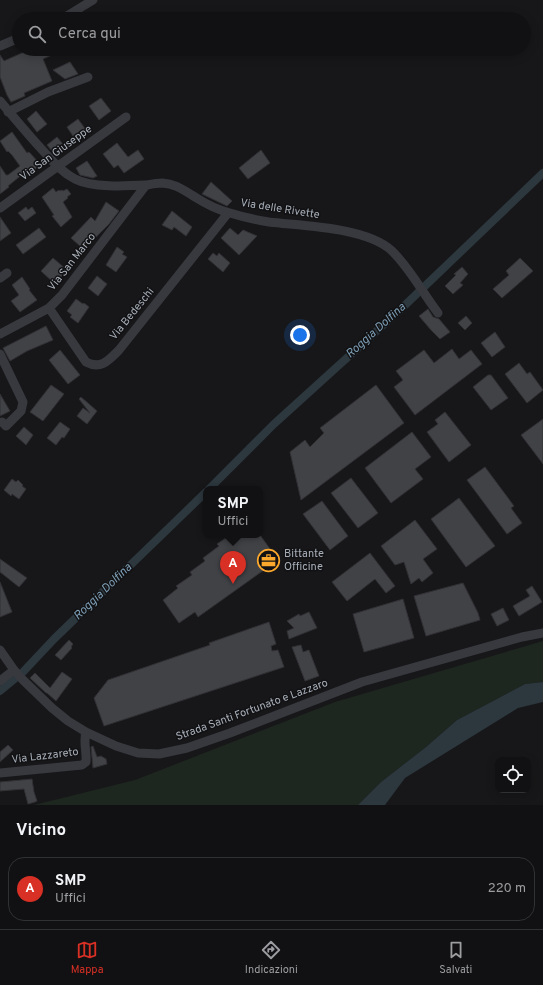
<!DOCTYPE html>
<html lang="it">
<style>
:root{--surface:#111113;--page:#1e1f21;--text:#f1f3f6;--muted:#9c9da0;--line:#303133;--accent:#d93025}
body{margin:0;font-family:Overpass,sans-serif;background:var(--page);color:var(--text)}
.controls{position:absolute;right:12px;bottom:12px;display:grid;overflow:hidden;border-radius:8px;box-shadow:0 2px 10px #0003}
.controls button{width:36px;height:36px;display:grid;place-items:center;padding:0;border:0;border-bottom:1px solid var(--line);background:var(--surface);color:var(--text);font:20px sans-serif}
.you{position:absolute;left:300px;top:335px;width:14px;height:14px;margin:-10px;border:3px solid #fff;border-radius:50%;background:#1a73e8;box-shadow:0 0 0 6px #1a73e833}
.badge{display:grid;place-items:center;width:26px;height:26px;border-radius:50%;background:var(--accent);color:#fff;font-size:13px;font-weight:700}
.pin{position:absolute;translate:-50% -33px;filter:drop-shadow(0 1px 2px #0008)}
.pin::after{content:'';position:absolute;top:21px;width:14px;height:12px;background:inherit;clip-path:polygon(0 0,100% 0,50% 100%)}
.popup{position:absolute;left:203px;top:486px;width:60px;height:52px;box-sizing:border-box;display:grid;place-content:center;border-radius:8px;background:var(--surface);filter:drop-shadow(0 1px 3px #0005);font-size:13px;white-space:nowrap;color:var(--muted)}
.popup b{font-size:15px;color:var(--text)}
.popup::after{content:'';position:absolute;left:50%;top:100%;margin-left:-8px;border:8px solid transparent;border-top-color:var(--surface)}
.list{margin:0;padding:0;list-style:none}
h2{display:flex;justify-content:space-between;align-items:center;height:52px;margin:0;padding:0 16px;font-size:17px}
h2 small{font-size:13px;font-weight:400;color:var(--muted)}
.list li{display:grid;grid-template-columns:26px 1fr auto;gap:12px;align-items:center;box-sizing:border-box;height:64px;margin:0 8px 8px;padding:0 8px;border:1px solid var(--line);border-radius:16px}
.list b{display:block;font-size:15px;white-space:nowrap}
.list p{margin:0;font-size:13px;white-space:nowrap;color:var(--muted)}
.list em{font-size:13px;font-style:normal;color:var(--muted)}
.icon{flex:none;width:22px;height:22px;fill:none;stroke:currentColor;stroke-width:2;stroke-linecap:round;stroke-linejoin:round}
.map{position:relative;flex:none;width:543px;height:805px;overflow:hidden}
.search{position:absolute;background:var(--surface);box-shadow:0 2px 10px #0003;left:12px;right:12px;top:12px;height:44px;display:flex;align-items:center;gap:10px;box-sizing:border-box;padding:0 14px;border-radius:22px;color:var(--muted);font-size:15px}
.sheet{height:124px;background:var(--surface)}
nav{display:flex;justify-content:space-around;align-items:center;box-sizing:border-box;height:56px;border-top:1px solid var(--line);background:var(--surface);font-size:11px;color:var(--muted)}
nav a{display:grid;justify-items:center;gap:2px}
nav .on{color:var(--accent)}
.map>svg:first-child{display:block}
.green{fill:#1e271f}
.water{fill:#2c373e}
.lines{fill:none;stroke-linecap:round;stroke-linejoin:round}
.canal{stroke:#2c373e;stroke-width:8}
.building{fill:#414246;stroke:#313135}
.minor{stroke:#37393e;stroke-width:9}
.labels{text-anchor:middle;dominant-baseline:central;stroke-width:3;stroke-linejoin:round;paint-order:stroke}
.street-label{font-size:11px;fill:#a8afb9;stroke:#121214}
.poi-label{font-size:11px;fill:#a8afb9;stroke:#121214;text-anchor:start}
.water-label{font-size:12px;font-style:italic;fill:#7e9fb6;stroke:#121214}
</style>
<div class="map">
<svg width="543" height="805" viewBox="0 0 543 805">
<rect width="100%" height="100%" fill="#171719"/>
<!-- green -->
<path class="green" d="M543,641v41l-18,2 -68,36 -31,27 -45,35 -23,23h-324l101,-25 200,-78z"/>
<!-- water -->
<path class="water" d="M543,682v20l-25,6 -113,70 -20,27h-27l23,-23 45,-35 31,-27 68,-36z"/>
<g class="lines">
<!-- canal -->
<path class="canal" d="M209,489l65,-65 128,-116 141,-135
M0,691l23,-19 31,-33 152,-147"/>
</g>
<!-- building -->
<path class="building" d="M31,49h21l2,5 -11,5 9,22 -28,12 1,3 -14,6 -4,-7 -7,-18v-22l4,6z
M70,62l8,12 -13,5 -12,-9z
M101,98l10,13 -12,9 -10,-14z
M36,111l11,13 -10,8 -10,-13z
M78,119l8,11 -11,9 -8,-12z
M12,132l15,21 2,-1 12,13 -15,11 -2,-3 -16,13 1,1 -9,7v-28l6,9h2l12,-9 -8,-11 -4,-4 -1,1 -7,-11z
M57,137l10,12 -10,8 -10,-12z
M117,143l11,14 10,-7 6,9 -20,14 -6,-8 -4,3 -11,-14z
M261,150l9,13 -22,16 -9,-11z
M87,161l10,15 -4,2 -13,-3 -4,-7z
M211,182l21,19 -5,5 -25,-12z
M53,188l3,4 3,-2 1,1 2,-1 1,1 4,-2 4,5 -4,3 1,1 -5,4 9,15 -11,10 -9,-11 2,-1 -12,-18z
M106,202l13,9 -10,13 -21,21 -3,-2 -4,4 -10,-9 20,-21 4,4z
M26,207l2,3 4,-3 4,6 -11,8 -7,-8z
M172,211l20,16 -6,9 -12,-9 -2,3 -10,-5z
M0,217l11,16 -11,8z
M39,228l7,9 -23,17 -7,-9z
M230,228l8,7 5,-5 14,6 -18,19 -18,-17z
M117,247l7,5 -2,2 5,3 -11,15 -10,-7z
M213,253l4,3 2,-3 11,10 -7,9 -15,-13z
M53,258l14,12 -12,14 -14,-13z
M520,258l13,13 -31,27 -9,-9 16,-14 -3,-4z
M462,267l6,7 -8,9 3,2 -10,9 -8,-8 11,-11 -2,-1z
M97,276l10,8 -9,12 -10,-8z
M22,277l8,12 -1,1 8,10 -17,12 -9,-11 8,-6 -7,-10z
M76,299l7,5 1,-1 5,4 -11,16 -8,-6 2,-2 -5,-4z
M428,309l5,8 6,2 11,13 -10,7 -9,-9 -12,-14z
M466,316l6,7 -7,7 -7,-7z
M46,326l7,14 -26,11 -17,10 -7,-13z
M495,332l10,15 -13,10 -11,-14z
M452,349l7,10 12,-9 11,14 -67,51 -21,-28 9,-7 -7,-9 28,-21 10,13z
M60,350l20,25 -12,9 -19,-24z
M519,363l8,11 3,-2 13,18 -16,13 -22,-29z
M488,375h3l17,23 -17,12 -18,-23z
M51,385l13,9 -21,27 -13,-9z
M376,385l28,38 -103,77 -11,-48 15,-12 5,7 14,-14 -4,-5z
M0,394l10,17 -10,5z
M81,397l16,14 -10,13 -10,-8 6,-8 7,5 -11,-14z
M445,412l26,33 -22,17 -22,-30 11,-8 -3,-4z
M543,419v45l-22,-29z
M60,422l10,7 -6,9 -2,-1 -6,8 -9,-7z
M24,427l9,8 -7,10 -10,-9z
M412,432l19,25 -16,12 8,10 -32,24 -26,-35z
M485,467l29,39 -3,2 11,15 -15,11 -40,-54z
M351,478l27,35 -20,15 -27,-35z
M12,479l4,3 2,-2 5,5 -1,1 4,3 -7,10 -7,-5 -1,2 -7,-6z
M459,498l36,48 -29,21 -35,-48z
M322,501l26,35 -18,14 -27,-36z
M415,520l22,29 -14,10 10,14 -11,9 -3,-4 -8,6 -7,-22 -9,3 -14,-19z
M230,535h30l18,25 -80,57 -3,-5 -16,11 -16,-23 15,-12 -2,-2 16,-11 -2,-3 15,-11 -2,-3 16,-12 -2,-2z
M370,553l25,33 -9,7 -11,-14 -28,22 -15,-19z
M0,559l27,19 -8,9 -19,-15z
M0,582l12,30 -12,5z
M463,583l15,30 2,7 -54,16 -12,-40z
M532,586l10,16 -23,14 -6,-10 17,-10 -4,-6z
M403,599l11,39 -50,14 -11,-38z
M503,608l6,12 -12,6 -6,-12z
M309,612l8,16 -28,11 -2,-8 7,-3 -7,-7 12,-7 1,2z
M269,622l7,22 -5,2 1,5 6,-1 6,17 -180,59 -10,-28 14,-18 102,-35 -1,-2z
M69,640l4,4 -2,3 1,1 -11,12 -6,-5z
M301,645l2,7 6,-2 10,26 -14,5 -13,-34z
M62,672l10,7 -16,22 -9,-8h-1l-16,-15 5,-5 15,15z
M8,745l5,5 -13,12v-10z
M93,746l4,11 4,-1 5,3 1,5 -14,4 -2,-21z
M32,779l2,13 3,9 -2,1 -7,2 -4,-15 -24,2v-9z"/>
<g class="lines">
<!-- minor -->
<path class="minor" d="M62,19l31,-19
M0,46l19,-8
M0,101c15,18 30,36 46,53 8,9 17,19 29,25 17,9 52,7 72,6 5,-1 10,-2 15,-2 15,1 21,7 33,14 11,7 23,13 35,16 13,4 26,7 39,9 34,4 96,5 122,28 19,18 31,42 47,63
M8,112l40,-20 40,-15
M0,208l126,-91
M0,278l7,-5
M49,308l37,54c15,8 23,-2 33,-12l109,-137
M0,334l49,-26 13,-13 84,-110
M0,354l23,48 -2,9 -15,15 -4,-4
M0,650l14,20 9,10 29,28 16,13 18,11 30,14 22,7 21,1 28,-6 43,-15 132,-51 160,-45 21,-4
M0,681l14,-11
M0,773l82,-8 4,-3c1,-10 -3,-20 0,-30"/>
</g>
<!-- icons -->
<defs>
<symbol id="office-ring" viewBox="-11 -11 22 22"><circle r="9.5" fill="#121214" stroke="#fba82d" stroke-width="1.5"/><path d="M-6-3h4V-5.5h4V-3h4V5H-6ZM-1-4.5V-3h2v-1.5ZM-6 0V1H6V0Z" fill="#fba82d"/></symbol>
</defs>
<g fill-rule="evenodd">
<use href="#office-ring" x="256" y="548" width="25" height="25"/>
</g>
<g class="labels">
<!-- street labels -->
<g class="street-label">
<text transform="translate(56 153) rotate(-36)">Via San Giuseppe</text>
<text transform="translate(280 209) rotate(9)">Via delle Rivette</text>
<text transform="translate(72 262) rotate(-52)">Via San Marco</text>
<text transform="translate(132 314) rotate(-51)">Via Bedeschi</text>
<text transform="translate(252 710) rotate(-20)">Strada Santi Fortunato e Lazzaro</text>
<text transform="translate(45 756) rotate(-7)">Via Lazzareto</text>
</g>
<!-- poi labels -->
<g class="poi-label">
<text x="284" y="554">Bittante<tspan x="284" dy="13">Officine</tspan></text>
</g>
<!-- water labels -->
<g class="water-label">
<text transform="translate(376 331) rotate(-42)">Roggia Dolfina</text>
<text transform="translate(103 592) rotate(-44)">Roggia Dolfina</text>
</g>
</g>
</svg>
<div class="controls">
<button><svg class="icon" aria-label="locate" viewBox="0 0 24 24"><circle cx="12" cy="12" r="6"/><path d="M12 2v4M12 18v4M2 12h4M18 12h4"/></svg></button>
</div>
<div class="you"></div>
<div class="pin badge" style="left:233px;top:584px">A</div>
<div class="popup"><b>SMP</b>Uffici</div>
<div class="search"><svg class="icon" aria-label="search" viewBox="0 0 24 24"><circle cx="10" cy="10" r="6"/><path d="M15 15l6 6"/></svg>Cerca qui</div>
</div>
<section class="sheet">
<h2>Vicino<small></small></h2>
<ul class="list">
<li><span class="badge">A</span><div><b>SMP</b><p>Uffici</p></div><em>220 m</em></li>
</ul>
</section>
<nav>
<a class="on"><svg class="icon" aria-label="map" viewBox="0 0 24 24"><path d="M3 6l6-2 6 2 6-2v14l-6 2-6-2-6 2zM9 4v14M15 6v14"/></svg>Mappa</a>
<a><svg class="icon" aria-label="directions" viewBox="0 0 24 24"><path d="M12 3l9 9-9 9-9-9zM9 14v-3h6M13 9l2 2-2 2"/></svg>Indicazioni</a>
<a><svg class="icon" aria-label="saved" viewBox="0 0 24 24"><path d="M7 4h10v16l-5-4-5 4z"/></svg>Salvati</a>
</nav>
